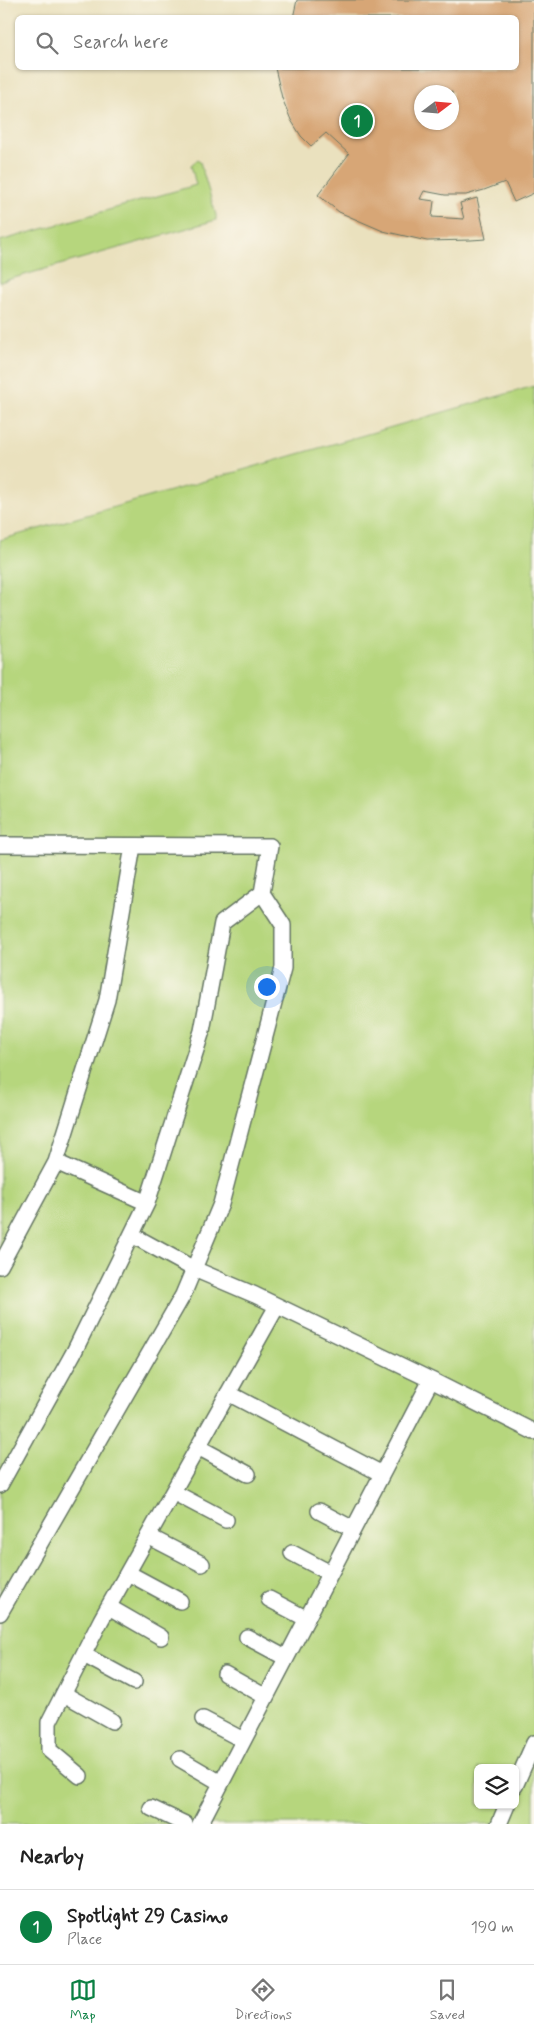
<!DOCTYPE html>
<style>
:root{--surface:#fff;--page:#f6f6f6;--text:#222;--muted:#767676;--line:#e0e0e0;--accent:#0b8043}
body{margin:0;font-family:Mynerve,sans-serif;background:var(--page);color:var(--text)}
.controls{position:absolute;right:15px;bottom:15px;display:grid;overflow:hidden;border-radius:8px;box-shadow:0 1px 4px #0004}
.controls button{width:45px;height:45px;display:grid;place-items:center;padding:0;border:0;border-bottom:1px solid var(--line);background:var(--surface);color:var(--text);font:25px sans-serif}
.compass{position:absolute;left:414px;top:85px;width:45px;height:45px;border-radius:50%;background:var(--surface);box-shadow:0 1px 4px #0004;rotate:74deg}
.you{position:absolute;left:266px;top:986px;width:18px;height:18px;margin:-12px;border:4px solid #fff;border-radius:50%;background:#1a73e8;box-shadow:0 0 0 8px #1a73e833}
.badge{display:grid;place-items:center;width:32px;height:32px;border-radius:50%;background:var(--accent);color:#fff;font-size:16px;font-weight:700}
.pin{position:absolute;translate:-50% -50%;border:2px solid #fff;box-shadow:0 1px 5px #0006}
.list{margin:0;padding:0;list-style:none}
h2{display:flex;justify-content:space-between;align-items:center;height:65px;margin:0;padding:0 20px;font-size:21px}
h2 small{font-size:16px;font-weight:400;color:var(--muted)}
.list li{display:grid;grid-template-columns:32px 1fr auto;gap:15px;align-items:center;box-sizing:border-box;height:75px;padding:0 20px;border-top:1px solid var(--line)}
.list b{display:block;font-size:19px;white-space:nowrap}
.list p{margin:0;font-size:16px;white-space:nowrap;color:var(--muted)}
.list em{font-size:16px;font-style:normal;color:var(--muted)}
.icon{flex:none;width:28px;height:28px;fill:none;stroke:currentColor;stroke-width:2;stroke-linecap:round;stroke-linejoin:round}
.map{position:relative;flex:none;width:534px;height:1824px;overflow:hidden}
.search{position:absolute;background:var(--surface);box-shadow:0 1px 4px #0004;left:15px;right:15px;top:15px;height:55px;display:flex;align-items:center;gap:12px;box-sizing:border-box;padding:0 18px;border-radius:8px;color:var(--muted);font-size:19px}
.sheet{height:140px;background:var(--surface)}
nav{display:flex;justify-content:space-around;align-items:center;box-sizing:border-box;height:70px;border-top:1px solid var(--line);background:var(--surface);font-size:14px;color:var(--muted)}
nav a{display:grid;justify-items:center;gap:2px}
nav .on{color:var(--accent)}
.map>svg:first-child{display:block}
.grass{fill:#b6d67d;stroke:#6a8a58;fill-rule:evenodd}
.building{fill:#d7a676;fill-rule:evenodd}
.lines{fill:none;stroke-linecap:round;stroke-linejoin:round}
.lane-casing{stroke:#667664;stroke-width:18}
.lane{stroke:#fff;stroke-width:15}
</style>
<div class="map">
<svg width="534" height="1824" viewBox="0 0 534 1824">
<rect width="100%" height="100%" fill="#fbf7ec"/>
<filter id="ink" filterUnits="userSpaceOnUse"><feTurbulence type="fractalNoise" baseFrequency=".02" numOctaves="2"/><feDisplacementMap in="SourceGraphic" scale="10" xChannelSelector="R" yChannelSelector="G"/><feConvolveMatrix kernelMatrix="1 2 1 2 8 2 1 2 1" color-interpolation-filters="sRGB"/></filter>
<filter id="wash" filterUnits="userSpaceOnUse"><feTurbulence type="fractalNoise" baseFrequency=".0096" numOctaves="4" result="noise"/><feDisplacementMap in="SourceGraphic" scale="20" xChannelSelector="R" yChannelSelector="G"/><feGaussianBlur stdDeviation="1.12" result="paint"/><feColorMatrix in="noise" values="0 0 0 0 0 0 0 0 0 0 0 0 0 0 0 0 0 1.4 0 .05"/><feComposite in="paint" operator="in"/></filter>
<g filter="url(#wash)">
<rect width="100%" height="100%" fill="#eae1be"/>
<!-- grass -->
<path class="grass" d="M197,160l3,2 16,53v5l-216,62v-41l196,-56 -5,-20z
M534,386v1438h-534v-1284zM478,1768h37v37h-37z"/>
<g id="blocks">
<!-- building -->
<path class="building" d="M297,0h237v193l-20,9 -9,-20 -21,8 -18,5h-21l-21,-4 -4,8 14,2 -2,16 32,2 -4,-16 17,-5 9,41 -15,1 -44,1 -44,-10 -44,-19 -21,-17 31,-41 -23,-21 -15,13 -10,-10 -10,-16 -9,-22 -7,-30h241v-50h-223zM422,92h30v30h-30z"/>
</g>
</g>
<g filter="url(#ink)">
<use href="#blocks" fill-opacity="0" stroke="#667664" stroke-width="1"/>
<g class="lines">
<defs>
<path id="lane" d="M0,845l270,1 -8,47 21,32v43l-62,236 -38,91 -183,318
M56,1162l91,41
M132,1235l62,34 61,26 176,85 -231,444
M0,1266l56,-104 51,-162 26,-154
M431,1380l103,52
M228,1393l154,81
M198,1447l50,27
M0,1485l74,-133 73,-149 55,-172 20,-108 40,-30
M173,1492l53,28
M319,1511l34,18
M148,1536l54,28
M292,1553l38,20
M128,1573l52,28
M269,1599l38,20
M109,1607l52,30
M247,1637l39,21
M84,1655l50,27
M225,1674l41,23
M64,1694l48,27
M203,1719l40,21
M180,1759l41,24
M80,1776l-31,-26v-28l52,-102 176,-314
M515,1786l19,-43
M151,1808l34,16
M499,1824l8,-19"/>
</defs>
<!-- lane casing -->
<use href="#lane" class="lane-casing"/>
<!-- lane -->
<use href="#lane" class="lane"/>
</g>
</g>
</svg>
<div class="controls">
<button><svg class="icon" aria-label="layers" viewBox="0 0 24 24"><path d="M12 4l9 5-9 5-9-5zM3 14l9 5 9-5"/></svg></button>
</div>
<svg class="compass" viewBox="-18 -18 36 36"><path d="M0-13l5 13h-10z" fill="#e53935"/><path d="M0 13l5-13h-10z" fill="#767676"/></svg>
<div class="you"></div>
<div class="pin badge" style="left:357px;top:121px">1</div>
<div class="search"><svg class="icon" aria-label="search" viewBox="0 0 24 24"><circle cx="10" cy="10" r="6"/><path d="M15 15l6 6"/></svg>Search here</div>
</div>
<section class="sheet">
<h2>Nearby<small></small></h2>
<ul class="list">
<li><span class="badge">1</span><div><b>Spotlight 29 Casino</b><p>Place</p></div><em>190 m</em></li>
</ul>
</section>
<nav>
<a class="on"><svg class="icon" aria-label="map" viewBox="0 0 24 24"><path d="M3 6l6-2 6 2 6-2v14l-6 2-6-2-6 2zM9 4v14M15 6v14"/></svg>Map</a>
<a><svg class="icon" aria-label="directions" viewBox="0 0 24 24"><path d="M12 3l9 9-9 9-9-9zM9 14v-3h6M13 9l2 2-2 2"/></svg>Directions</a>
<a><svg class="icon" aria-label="saved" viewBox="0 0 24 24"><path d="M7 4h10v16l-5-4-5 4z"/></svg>Saved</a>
</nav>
